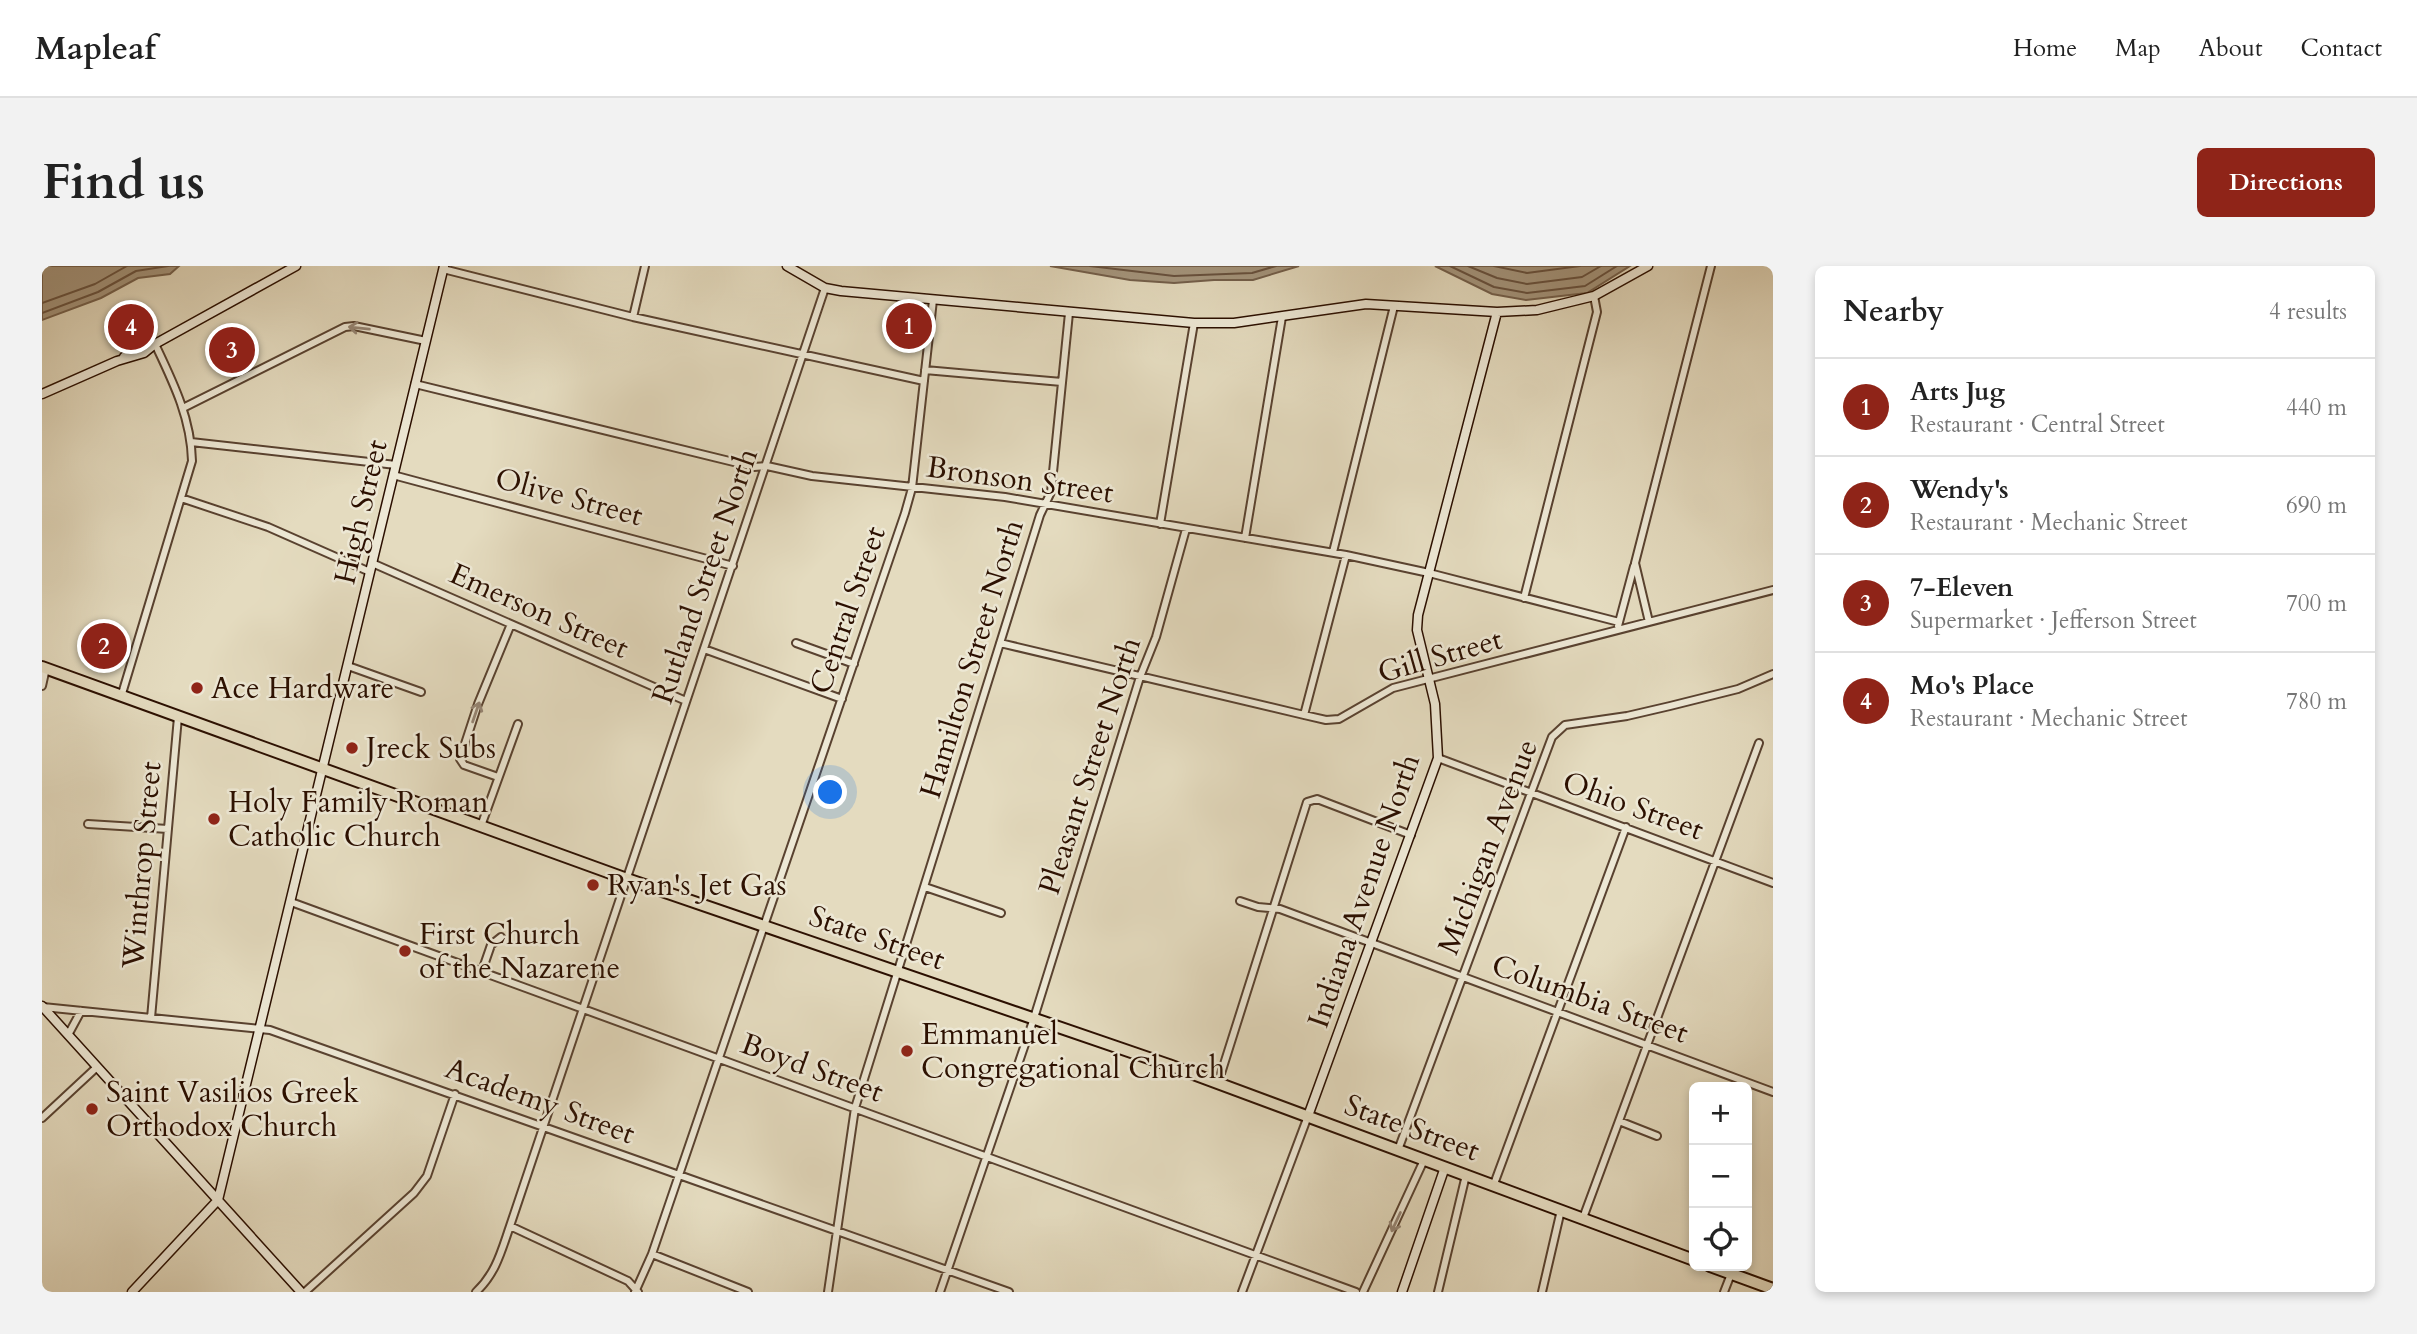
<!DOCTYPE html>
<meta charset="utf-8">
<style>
:root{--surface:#fff;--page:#f2f2f2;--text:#222;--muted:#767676;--line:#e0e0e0;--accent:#8f2418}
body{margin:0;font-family:Cardo,serif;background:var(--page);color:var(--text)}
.controls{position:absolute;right:21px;bottom:21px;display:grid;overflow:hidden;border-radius:10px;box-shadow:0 4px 10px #0003}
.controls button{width:63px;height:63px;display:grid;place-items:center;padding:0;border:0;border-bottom:2px solid var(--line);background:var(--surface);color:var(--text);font:35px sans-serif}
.you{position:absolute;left:789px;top:527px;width:24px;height:24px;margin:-18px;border:5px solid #fff;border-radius:50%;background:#1a73e8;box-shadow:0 0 0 10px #1a73e833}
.badge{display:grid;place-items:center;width:46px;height:46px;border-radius:50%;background:var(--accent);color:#fff;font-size:23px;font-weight:700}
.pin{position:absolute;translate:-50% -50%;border:4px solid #fff;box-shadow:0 2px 7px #0006}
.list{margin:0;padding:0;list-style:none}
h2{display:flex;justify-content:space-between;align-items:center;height:91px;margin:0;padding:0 28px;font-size:30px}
h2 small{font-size:23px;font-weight:400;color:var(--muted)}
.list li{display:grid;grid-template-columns:46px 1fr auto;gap:21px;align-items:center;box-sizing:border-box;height:98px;padding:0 28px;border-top:2px solid var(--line)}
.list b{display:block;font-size:26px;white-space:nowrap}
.list p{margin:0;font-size:23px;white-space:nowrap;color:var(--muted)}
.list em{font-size:23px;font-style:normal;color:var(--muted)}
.icon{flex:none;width:38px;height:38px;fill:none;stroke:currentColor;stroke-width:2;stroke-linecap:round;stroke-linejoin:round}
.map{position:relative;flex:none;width:1731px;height:1026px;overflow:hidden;border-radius:10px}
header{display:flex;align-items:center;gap:42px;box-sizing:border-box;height:98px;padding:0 35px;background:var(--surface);border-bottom:2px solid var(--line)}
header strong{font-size:33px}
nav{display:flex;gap:38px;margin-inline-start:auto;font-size:24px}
.intro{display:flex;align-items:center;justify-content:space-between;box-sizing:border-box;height:168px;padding:0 42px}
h1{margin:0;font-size:49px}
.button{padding:18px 32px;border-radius:10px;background:var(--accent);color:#fff;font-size:24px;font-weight:700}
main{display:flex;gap:42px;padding:0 42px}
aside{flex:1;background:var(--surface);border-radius:10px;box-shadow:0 4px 10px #0003}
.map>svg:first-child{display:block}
.water{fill:#a5967e;stroke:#74604c;stroke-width:2}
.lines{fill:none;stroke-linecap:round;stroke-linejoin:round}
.shore{stroke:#68523f;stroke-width:2}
.street-casing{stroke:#594230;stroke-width:10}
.secondary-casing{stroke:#2b0f00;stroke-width:11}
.highway-casing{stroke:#2b0f00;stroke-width:14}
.street{stroke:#ede8d5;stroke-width:6}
.secondary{stroke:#ede8d5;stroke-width:8}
.highway{stroke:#e4dbbf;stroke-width:10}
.oneway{stroke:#968675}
.poi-dot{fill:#8f2418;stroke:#ede8d5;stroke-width:2.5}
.labels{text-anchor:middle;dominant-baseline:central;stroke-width:5;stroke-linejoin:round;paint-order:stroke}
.street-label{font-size:30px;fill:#2b0f00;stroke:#ede8d5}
.poi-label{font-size:30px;fill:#2b0f00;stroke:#ede8d5;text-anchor:start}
</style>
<header>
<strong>Mapleaf</strong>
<nav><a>Home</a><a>Map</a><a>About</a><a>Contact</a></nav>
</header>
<div class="intro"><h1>Find us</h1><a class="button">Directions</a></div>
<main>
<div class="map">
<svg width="1731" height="1026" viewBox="0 0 1731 1026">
<rect width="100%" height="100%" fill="#e4dbbf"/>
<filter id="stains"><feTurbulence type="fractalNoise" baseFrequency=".00286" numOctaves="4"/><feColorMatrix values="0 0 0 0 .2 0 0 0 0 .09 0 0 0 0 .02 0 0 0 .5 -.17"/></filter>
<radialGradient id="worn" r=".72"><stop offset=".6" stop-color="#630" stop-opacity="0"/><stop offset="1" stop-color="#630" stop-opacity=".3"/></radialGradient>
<!-- water -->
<path class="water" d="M0,0h137l-9,8 -32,4 -37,20 -59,22z
M1008,0h249l-46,14h-39l-40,3 -44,-3z
M1393,0h195l-43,27 -61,7 -34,-6z"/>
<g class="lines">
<!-- shore -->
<path class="shore" d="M1048,0l84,10 78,-3 24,-7
M1408,0l44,21 33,6 58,-7 32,-20
M1426,0l29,12 30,6 55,-7 19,-11
M1452,0l33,7 53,-7
M0,37l53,-19 32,-18
M0,47l56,-21 38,-21 32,-5"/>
<defs>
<path id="street" d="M401,3l190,48 291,64
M591,51l12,-51
M883,104l137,12
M373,118l339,83 13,-1 45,10 193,21 341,58 83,18 190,49
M141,142l162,-81 9,-1 72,15
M149,176l205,23
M351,209l340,91
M139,232l87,29 102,45
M1118,258l34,-201
M1203,272l37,-221
M1291,286l61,-246
M330,297l314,138
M1482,332l73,-286 -3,-16
M1607,356l-14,-59 76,-297
M1576,360l16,-60
M754,377l58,21
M958,377l304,72 22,5 13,-1 54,-31 380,-98
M662,383l138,50
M306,400l73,26
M0,420l4,-18
M79,431l71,-236c-1,-43 -19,-79 -37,-117
M1262,449l42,-160
M1396,492l335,125
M456,511l-34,-12 -4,-6 18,-55 33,-80
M46,558l80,5
M439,560l37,-102
M883,621l76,26
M1198,635l18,6 22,2 493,183
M249,636l1065,390
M440,705l9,-26 10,-8
M1,741l227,23 739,262
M109,752l27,-301
M26,769l13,-24
M1176,817l89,-281 10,-3 94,36
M0,852l55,-51
M1577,855l38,15
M1356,884l133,-357 21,-56 13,-12 62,-9 43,-10 68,-17 35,-15
M1452,918l132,-357
M1541,952l176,-475
M468,960l118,55 10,11
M610,988l96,38
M263,1026l109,-99 13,-17 28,-82
M434,1026c20,-19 25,-40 34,-66l315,-938
M593,1026l17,-38 253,-741 7,-25 21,-188
M786,1026l27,-184 185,-593 11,-23 18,-179
M898,1026l94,-274 106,-341 16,-40 30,-108
M1200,1026l66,-176
M1321,1026l61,-132
M1396,1026l28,-117
M1500,1026l19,-82
M1682,1026l7,-18"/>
<path id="secondary" d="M745,0l38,22 16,3 353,32h40l132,-19 131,8 40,-2 57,-14 54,-30
M82,91c9,-10 18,-12 31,-13
M0,128l75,-33 27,-8 11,-9 141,-78
M0,740l259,286
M1266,850l130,-358 -3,-54 -18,-74 1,-15 79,-303
M90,1026l86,-92 226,-934
M1360,1026l43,-125"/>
<path id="highway" d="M0,401l585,212 542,186 525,195
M1668,1000l63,23"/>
</defs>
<!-- street casing -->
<use href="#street" class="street-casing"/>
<!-- secondary casing -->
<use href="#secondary" class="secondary-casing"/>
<!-- highway casing -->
<use href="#highway" class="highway-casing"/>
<!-- street -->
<use href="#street" class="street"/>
<!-- secondary -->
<use href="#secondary" class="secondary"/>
<!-- highway -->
<use href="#highway" class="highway"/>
</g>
<!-- one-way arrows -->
<defs><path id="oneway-shaft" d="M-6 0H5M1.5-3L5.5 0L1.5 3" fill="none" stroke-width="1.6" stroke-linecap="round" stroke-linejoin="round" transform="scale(1.75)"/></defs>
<g class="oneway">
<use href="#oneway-shaft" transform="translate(317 62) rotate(-174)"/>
<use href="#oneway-shaft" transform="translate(434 446) rotate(-71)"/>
<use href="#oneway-shaft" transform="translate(1354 956) rotate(115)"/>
</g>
<!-- markers -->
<g class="poi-dot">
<circle cx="155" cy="422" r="7"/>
<circle cx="310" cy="482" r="7"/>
<circle cx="172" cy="553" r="7"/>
<circle cx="551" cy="619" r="7"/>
<circle cx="363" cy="685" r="7"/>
<circle cx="865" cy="785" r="7"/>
<circle cx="50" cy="843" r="7"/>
</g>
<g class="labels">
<!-- street labels -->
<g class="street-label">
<text transform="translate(978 214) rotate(8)">Bronson Street</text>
<text transform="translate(527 231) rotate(15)">Olive Street</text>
<text transform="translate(319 246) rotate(-77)">High Street</text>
<text transform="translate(663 310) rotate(-71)">Rutland Street North</text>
<text transform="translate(806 344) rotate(-71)">Central Street</text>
<text transform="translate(497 345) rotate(24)">Emerson Street</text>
<text transform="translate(1398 390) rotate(-16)">Gill Street</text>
<text transform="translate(930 393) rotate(-73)">Hamilton Street North</text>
<text transform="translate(1048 500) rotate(-72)">Pleasant Street North</text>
<text transform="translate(1591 540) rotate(20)">Ohio Street</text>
<text transform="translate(1446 581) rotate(-69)">Michigan Avenue</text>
<text transform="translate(100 599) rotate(-85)">Winthrop Street</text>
<text transform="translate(1322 625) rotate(-71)">Indiana Avenue North</text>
<text transform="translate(835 672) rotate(19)">State Street</text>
<text transform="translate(1548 733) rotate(20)">Columbia Street</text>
<text transform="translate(770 802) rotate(20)">Boyd Street</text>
<text transform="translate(498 835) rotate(20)">Academy Street</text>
<text transform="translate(1370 862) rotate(20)">State Street</text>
</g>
<!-- poi labels -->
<g class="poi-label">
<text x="169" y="422">Ace Hardware</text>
<text x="324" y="482">Jreck Subs</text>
<text x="186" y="536">Holy Family Roman<tspan x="186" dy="34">Catholic Church</tspan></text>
<text x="565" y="619">Ryan's Jet Gas</text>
<text x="377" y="668">First Church<tspan x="377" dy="34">of the Nazarene</tspan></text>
<text x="879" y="768">Emmanuel<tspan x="879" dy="34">Congregational Church</tspan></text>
<text x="64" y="826">Saint Vasilios Greek<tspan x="64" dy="34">Orthodox Church</tspan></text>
</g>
</g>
<rect width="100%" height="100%" filter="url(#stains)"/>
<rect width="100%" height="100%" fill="url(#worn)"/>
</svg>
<div class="controls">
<button>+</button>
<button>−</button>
<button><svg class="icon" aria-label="locate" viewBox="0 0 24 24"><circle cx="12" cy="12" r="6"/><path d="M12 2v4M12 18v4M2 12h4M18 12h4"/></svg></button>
</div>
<div class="you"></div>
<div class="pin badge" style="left:867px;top:60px">1</div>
<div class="pin badge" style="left:62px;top:380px">2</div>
<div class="pin badge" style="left:190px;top:84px">3</div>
<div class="pin badge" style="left:89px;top:61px">4</div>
</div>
<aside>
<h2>Nearby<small>4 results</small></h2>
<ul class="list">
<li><span class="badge">1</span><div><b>Arts Jug</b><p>Restaurant · Central Street</p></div><em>440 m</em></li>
<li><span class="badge">2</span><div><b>Wendy's</b><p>Restaurant · Mechanic Street</p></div><em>690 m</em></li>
<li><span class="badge">3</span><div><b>7-Eleven</b><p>Supermarket · Jefferson Street</p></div><em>700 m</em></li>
<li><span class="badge">4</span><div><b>Mo's Place</b><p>Restaurant · Mechanic Street</p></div><em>780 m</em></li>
</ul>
</aside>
</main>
